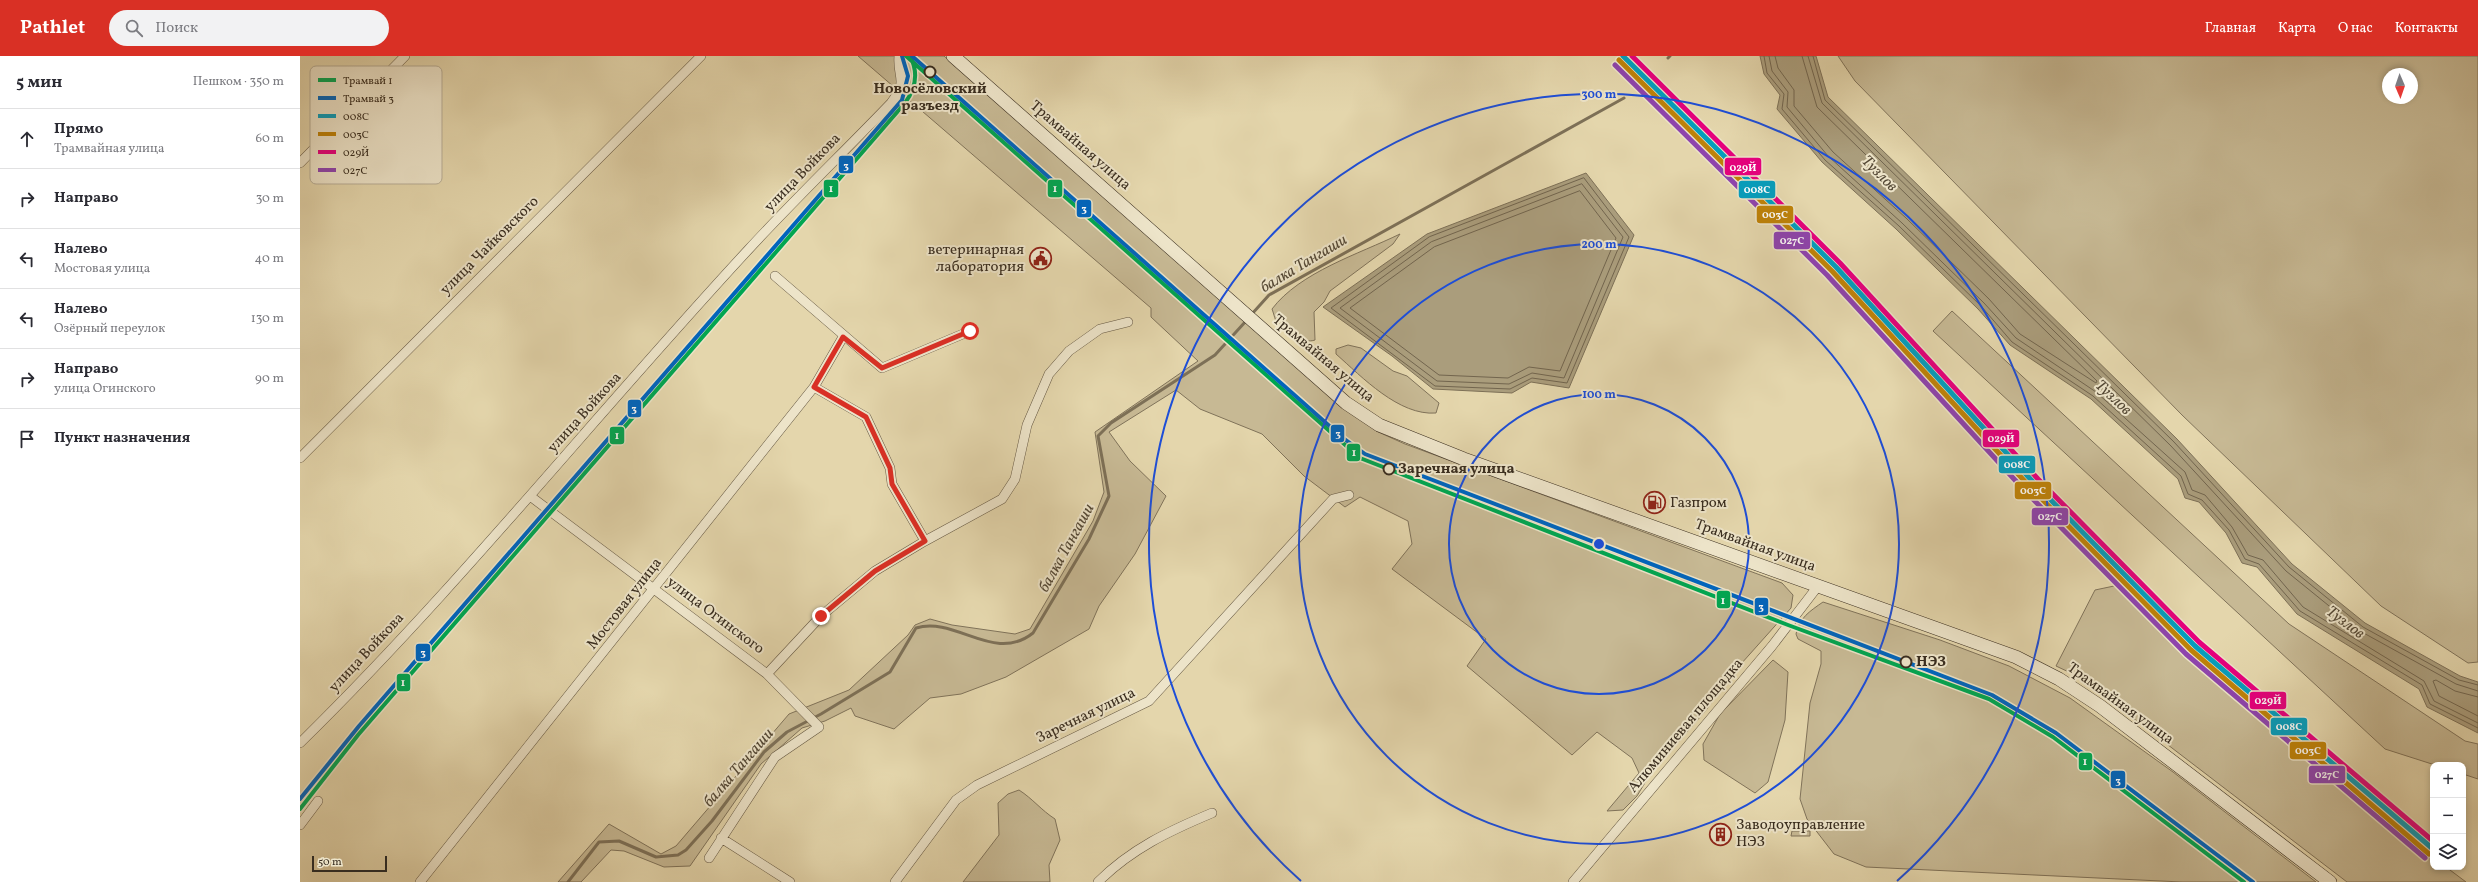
<!DOCTYPE html>
<html lang="ru">
<meta charset="utf-8">
<style>
:root{--surface:#fff;--page:#f2f2f3;--text:#2b2b33;--muted:#7c7c81;--line:#e1e1e2;--accent:#d93025}
body{margin:0;font-family:Vollkorn,serif;background:var(--page);color:var(--text)}
.controls{position:absolute;right:12px;bottom:12px;display:grid;overflow:hidden;border-radius:8px;box-shadow:0 2px 6px #0003}
.controls button{width:36px;height:36px;display:grid;place-items:center;padding:0;border:0;border-bottom:1px solid var(--line);background:var(--surface);color:var(--text);font:20px sans-serif}
.compass{position:absolute;left:2082px;top:12px;width:36px;height:36px;border-radius:50%;background:var(--surface);box-shadow:0 2px 6px #0003;rotate:178deg}
.scale{position:absolute;left:12px;bottom:10px;width:75px;box-sizing:border-box;padding-left:4px;border:2px solid #392d1f;border-top:0;font-size:11px;line-height:14px;white-space:nowrap;color:#392d1f;-webkit-text-stroke:3px #ede4c9;paint-order:stroke}
.stop{position:absolute;width:12px;height:12px;margin:-9px;border:3px solid #d93025;border-radius:50%;background:#fff}
.stop.end{background:#d93025;border-color:#fff;box-shadow:0 1px 4px #0008}
.list{margin:0;padding:0;list-style:none}
h2{display:flex;justify-content:space-between;align-items:center;height:52px;margin:0;padding:0 16px;font-size:17px}
h2 small{font-size:13px;font-weight:400;color:var(--muted)}
.list li{display:grid;grid-template-columns:26px 1fr auto;gap:12px;align-items:center;box-sizing:border-box;height:60px;padding:0 16px;border-top:1px solid var(--line)}
.list b{display:block;font-size:15px;white-space:nowrap}
.list p{margin:0;font-size:13px;white-space:nowrap;color:var(--muted)}
.list em{font-size:13px;font-style:normal;color:var(--muted)}
.icon{flex:none;width:22px;height:22px;fill:none;stroke:currentColor;stroke-width:2;stroke-linecap:round;stroke-linejoin:round}
.map{position:relative;flex:none;width:2178px;height:826px;overflow:hidden}
header{display:flex;align-items:center;gap:24px;box-sizing:border-box;height:56px;padding:0 20px;background:var(--accent);color:#fff}
header strong{font-size:19px}
nav{display:flex;gap:22px;margin-inline-start:auto;font-size:14px}
.search{width:280px;height:36px;background:var(--page);display:flex;align-items:center;gap:10px;box-sizing:border-box;padding:0 14px;border-radius:22px;color:var(--muted);font-size:15px}
main{display:flex}
aside{flex:1;background:var(--surface)}
.map>svg:first-child{display:block}
.green{fill:#c7b994;stroke:#80735a;fill-rule:evenodd}
.water{fill:#aa9d7c;stroke:#7d7057}
.lines{fill:none;stroke-linecap:round;stroke-linejoin:round}
.shore{stroke:#72654e;stroke-width:1}
.stream{stroke:#7d7057;stroke-width:3}
.street-casing{stroke:#645742;stroke-width:10}
.secondary-casing{stroke:#392d1f;stroke-width:14}
.street{stroke:#ede4c9;stroke-width:9}
.secondary{stroke:#ede4c9;stroke-width:13}
.tram{stroke:#392d1f;stroke-width:1}
.rail-1-casing{stroke:#ede4c9;stroke-width:8}
.rail-2-casing{stroke:#ede4c9;stroke-width:8}
.rail-3-casing{stroke:#ede4c9;stroke-width:8}
.rail-4-casing{stroke:#ede4c9;stroke-width:8}
.rail-1{stroke:#069dbc;stroke-width:5}
.rail-2{stroke:#be8209;stroke-width:5}
.rail-3{stroke:#e5007d;stroke-width:5}
.rail-4{stroke:#8e44ad;stroke-width:5}
.tram-1-casing{stroke:#ede4c9;stroke-width:7}
.tram-2-casing{stroke:#ede4c9;stroke-width:7}
.tram-1{stroke:#00a651;stroke-width:4}
.tram-2{stroke:#0065bd;stroke-width:4}
.route{stroke:#d93025;stroke-width:5}
.ring{fill:none;stroke:#1d4ed8;stroke-width:2}
.stop-dot{fill:#ede4c9;stroke:#392d1f;stroke-width:2}
.labels{text-anchor:middle;dominant-baseline:central;stroke-width:4;stroke-linejoin:round;paint-order:stroke}
.stop-label{font-size:15px;font-weight:bold;fill:#392d1f;stroke:#ede4c9;text-anchor:start}
.street-label{font-size:15px;fill:#392d1f;stroke:#ede4c9}
.poi-label{font-size:15px;fill:#392d1f;stroke:#ede4c9;text-anchor:start}
.water-label{font-size:16px;font-style:italic;fill:#554936;stroke:#ede4c9}
.key{fill:#ede4c9;stroke:#b7ad96;stroke-width:1}
.key-label{font-size:11px;fill:#392d1f}
.centre{fill:#1d4ed8;stroke:#ede4c9;stroke-width:2}
.ring-label{font-size:12px;text-anchor:middle;font-weight:bold;fill:#1d4ed8;stroke:#ede4c9;stroke-width:4;stroke-linejoin:round;paint-order:stroke}
.line-badge{stroke:#ede4c9;stroke-width:1.5}
.badge-label{font-size:11px;text-anchor:middle;font-weight:bold;fill:#fff}
</style>
<header>
<strong>Pathlet</strong>
<div class="search"><svg class="icon" aria-label="search" viewBox="0 0 24 24"><circle cx="10" cy="10" r="6"/><path d="M15 15l6 6"/></svg>Поиск</div>
<nav><a>Главная</a><a>Карта</a><a>О нас</a><a>Контакты</a></nav>
</header>
<main>
<aside>
<h2>5 мин<small>Пешком · 350 m</small></h2>
<ul class="list">
<li><svg class="icon" aria-label="ahead" viewBox="0 0 24 24"><path d="M12 20V5M6 11l6-6 6 6"/></svg><div><b>Прямо</b><p>Трамвайная улица</p></div><em>60 m</em></li>
<li><svg class="icon" aria-label="right" viewBox="0 0 24 24"><path d="M7 20v-9h11M14 6l5 5-5 5"/></svg><div><b>Направо</b></div><em>30 m</em></li>
<li><svg class="icon" aria-label="left" viewBox="0 0 24 24"><path d="M17 20v-9H6M10 6l-5 5 5 5"/></svg><div><b>Налево</b><p>Мостовая улица</p></div><em>40 m</em></li>
<li><svg class="icon" aria-label="left" viewBox="0 0 24 24"><path d="M17 20v-9H6M10 6l-5 5 5 5"/></svg><div><b>Налево</b><p>Озёрный переулок</p></div><em>130 m</em></li>
<li><svg class="icon" aria-label="right" viewBox="0 0 24 24"><path d="M7 20v-9h11M14 6l5 5-5 5"/></svg><div><b>Направо</b><p>улица Огинского</p></div><em>90 m</em></li>
<li><svg class="icon" aria-label="arrive" viewBox="0 0 24 24"><path d="M6 21V4h12l-3 4 3 4H6"/></svg><div><b>Пункт назначения</b></div></li>
</ul>
</aside>
<div class="map">
<svg width="2178" height="826" viewBox="0 0 2178 826">
<rect width="100%" height="100%" fill="#e4d6ac"/>
<filter id="stains"><feTurbulence type="fractalNoise" baseFrequency=".005" numOctaves="4"/><feColorMatrix values="0 0 0 0 .2 0 0 0 0 .09 0 0 0 0 .02 0 0 0 .5 -.17"/></filter>
<radialGradient id="worn" r=".72"><stop offset=".6" stop-color="#630" stop-opacity="0"/><stop offset="1" stop-color="#630" stop-opacity=".3"/></radialGradient>
<!-- green -->
<path class="green" d="M558,0h86l432,375 29,13 377,139 11,12 -2,13 -67,75 -17,26 -58,67 -12,20 -14,14 -16,1 32,-38 -7,-15 -35,-26 -25,23 -105,-89 19,-27 -94,-70 20,-25 -4,-23 -48,-24 -15,10 -41,-31 -42,-42 -62,-25 -24,-19 -67,42 21,29 36,35 -31,58 -36,52 -10,23 -83,48 -45,17 -31,4 -36,31 -39,-13 -4,-8 -26,13 -23,7 -41,36 -71,102 -26,1 -40,-16 -13,-1 -30,32h-23l51,-58 52,30 15,-8 113,-132 60,-24 59,-55 7,-10 15,-6 22,6 63,9 15,-5 63,-108 11,-29 -9,-60 103,-71 -47,-44v-9z
M1538,0h640v606l-10,1 -87,-57 -199,-191 -327,-334zM2088,18h24v24h-24z
M1100,178l-7,10 -63,47 -6,11 -10,10 1,28c-11,4 -29,-6 -37,-16 -3,-3 -4,-10 -6,-15 28,-37 87,-55 128,-75z
M1652,255l337,313 176,117 13,3v35l-15,-5v-9h-28l-50,-16 -452,-418z
M1048,289l13,3 32,23 14,5 32,27 -3,10c-37,3 -74,-36 -100,-59v-5z
M1814,530l248,217 71,54v10h13l20,15h-119l-222,-170 -52,-38 -17,-8 39,-76z
M1523,546l117,38 69,26 61,32 103,74 143,110h-134l-316,-15 -32,-13 -27,-35 -7,-20 10,-96 11,-39v-13l-23,-12 -2,-5c3,-16 14,-23 27,-32z
M1473,604l15,12 -3,48 -17,62 -13,11 -51,-33 -1,-16 17,-30z
M719,734c14,9 22,20 36,29l5,21 -11,25 1,17h-87l36,-47 -1,-32 10,-9z
M1492,775h18v5h-19z"/>
<!-- water -->
<path class="water" d="M1460,0h56l12,41 349,342 115,125 73,59 95,53 18,6v51l-51,-26 -8,-18 -122,-75 -40,-47 -15,-4 -16,-30 -27,-31 -14,-4 -7,-19 -87,-80 -81,-54 -32,-36 -82,-80 -74,-67 -45,-53 3,-14 -16,-21z
M1286,117l48,62 -65,153 -38,-6 -19,11 -79,-4 -41,-33 -69,-49 104,-73z"/>
<g class="lines">
<!-- shore -->
<path class="shore" d="M1464,0l3,17 17,21 -2,15 43,51 74,66 82,80 31,36 81,54 88,80 7,18 14,6 27,30 16,29 14,5 41,47 122,74 8,19 48,24
M1469,0l3,15 16,21 -1,15 41,49 74,67 82,80 32,35 80,54 89,80 7,18 13,5 27,32 16,28 15,5 40,47 121,74 10,20 44,22
M1475,0l3,12 16,22v16l39,46 73,66 83,81 31,35 76,49 1,-2 -280,-274 -15,-51
M1508,0l14,47 349,343 115,125 74,60 96,53 22,7
M1513,0l12,44 349,342 115,125 74,60 96,53 19,5
M1284,122l45,59 -62,146 -35,-5 -22,11 -75,-3 -104,-78 98,-71z
M1282,128l41,53 -59,141 -32,-5 -23,11 -72,-3 -97,-73 91,-66z
M1280,135l36,47 -56,133 -31,-4 -21,11 -69,-3 -89,-67 84,-61z
M2178,641l-23,-6 -19,-11 -3,1 6,15 39,20"/>
<!-- stream -->
<path class="stream" d="M1368,2l2,-2
M951,259l18,-20 355,-197
M268,826l31,-40 20,-1 37,16 22,-2 8,-5 26,-29 52,-69 23,-20 34,-18 69,-42 26,-44c40,-12 78,36 117,5l56,-94 20,-43 -11,-60 13,-13 104,-68 31,-34"/>
<defs>
<path id="street" d="M0,107l105,-107
M475,220l107,92 88,-37
M514,331l52,30 24,51 2,16 33,57
M0,402l401,-402
M230,440l237,178 52,53 -44,30 -66,101
M467,618l54,-58 54,-45 50,-30 77,-42 13,-20 12,-54 22,-51 20,-23 31,-22 28,-7
M0,687c158,-155 297,-330 448,-493 46,-50 96,-98 143,-147 18,-24 6,-24 8,-47
M0,769l18,-24
M421,782l69,44
M120,826l394,-495 29,-50
M595,826l61,-82 21,-15 172,-84 184,-202 16,-4
M798,826c33,-33 71,-51 114,-69
M1273,826l199,-236 46,-60"/>
<path id="secondary" d="M653,0l393,347 33,22 85,34 552,198 43,22 41,27 230,176"/>
</defs>
<!-- street casing -->
<use href="#street" class="street-casing"/>
<!-- secondary casing -->
<use href="#secondary" class="secondary-casing"/>
<!-- street -->
<use href="#street" class="street"/>
<!-- secondary -->
<use href="#secondary" class="secondary"/>
<!-- tram -->
<path class="tram" d="M602,44c15,-13 28,-16 48,-11"/>
<defs>
<path id="rail-1" d="M1323,0l213,211 198,216 161,163 238,203"/>
<path id="rail-2" d="M1319,4l213,211 198,216 161,163 238,204"/>
<path id="rail-3" d="M1332,0l208,207 198,216 161,163 234,199"/>
<path id="rail-4" d="M1315,9l212,210 198,216 161,163 239,204"/>
</defs>
<!-- rail-1 casing -->
<use href="#rail-1" class="rail-1-casing"/>
<!-- rail-2 casing -->
<use href="#rail-2" class="rail-2-casing"/>
<!-- rail-3 casing -->
<use href="#rail-3" class="rail-3-casing"/>
<!-- rail-4 casing -->
<use href="#rail-4" class="rail-4-casing"/>
<!-- rail-1 -->
<use href="#rail-1" class="rail-1"/>
<!-- rail-2 -->
<use href="#rail-2" class="rail-2"/>
<!-- rail-3 -->
<use href="#rail-3" class="rail-3"/>
<!-- rail-4 -->
<use href="#rail-4" class="rail-4"/>
<defs>
<path id="tram-1" d="M606,0l454,402 428,167 201,74 64,38 191,145
M0,753l58,-74 547,-632c11,-15 14,-30 5,-47"/>
<path id="tram-2" d="M612,0l431,382 22,16 627,241 64,38 197,149
M0,743l59,-73 543,-626 6,-24 -6,-20"/>
</defs>
<!-- tram-1 casing -->
<use href="#tram-1" class="tram-1-casing"/>
<!-- tram-2 casing -->
<use href="#tram-2" class="tram-2-casing"/>
<!-- tram-1 -->
<use href="#tram-1" class="tram-1"/>
<!-- tram-2 -->
<use href="#tram-2" class="tram-2"/>
</g>
<g class="lines">
<!-- route -->
<path class="route" d="M521,560l54,-45 50,-30 -33,-57 -2,-16 -24,-51 -52,-30 29,-50 39,31 88,-37"/>
</g>
<!-- distance rings -->
<g class="ring">
<circle cx="1299" cy="488" r="150"/>
<circle cx="1299" cy="488" r="300"/>
<path d="M1001 825A450 450 0 1 1 1597 825"/>
</g>
<!-- icons -->
<defs>
<symbol id="civic-ring" viewBox="-11 -11 22 22"><circle r="9.5" fill="#ede4c9" stroke="#8f2418" stroke-width="1.5"/><path d="M-.6-6.5H3V-4.5H.6V-3L4-1V1h2V6H-6V1h2V-1L-.6-3ZM-1.2 2.5V6h2.4V2.5Z" fill="#8f2418"/></symbol>
<symbol id="fuel-ring" viewBox="-11 -11 22 22"><circle r="9.5" fill="#ede4c9" stroke="#8f2418" stroke-width="1.5"/><path d="M-5.5-6h7V0h2V4h1.3V-2.5L3-4.5l.8-.8L6-3V5H2.5V1h-1V6h-7ZM-4.2-4.7v3.2H.2V-4.7Z" fill="#8f2418"/></symbol>
<symbol id="building-ring" viewBox="-11 -11 22 22"><circle r="9.5" fill="#ede4c9" stroke="#8f2418" stroke-width="1.5"/><path d="M-4-6H4V6H1V3H-1V6H-4ZM-2.5-4.3h1.7v1.8h-1.7ZM.8-4.3h1.7v1.8H.8ZM-2.5-1h1.7V.8h-1.7ZM.8-1h1.7V.8H.8Z" fill="#8f2418"/></symbol>
</defs>
<g fill-rule="evenodd">
<use href="#civic-ring" x="728" y="190" width="25" height="25"/>
<use href="#fuel-ring" x="1342" y="434" width="25" height="25"/>
<use href="#building-ring" x="1408" y="766" width="25" height="25"/>
</g>
<!-- markers -->
<g class="stop-dot">
<circle cx="630" cy="16" r="5.5"/>
<circle cx="1089" cy="413" r="5.5"/>
<circle cx="1606" cy="606" r="5.5"/>
</g>
<g class="labels">
<!-- stop labels -->
<g class="stop-label">
<text x="630" y="33" text-anchor="middle">Новосёловский<tspan x="630" dy="17">разъезд</tspan></text>
<text x="1098" y="413">Заречная улица</text>
<text x="1616" y="606">НЭЗ</text>
</g>
<!-- street labels -->
<g class="street-label">
<text transform="translate(780 90) rotate(41)">Трамвайная улица</text>
<text transform="translate(503 117) rotate(-46)">улица Войкова</text>
<text transform="translate(190 190) rotate(-45)">улица Чайковского</text>
<text transform="translate(1023 303) rotate(40)">Трамвайная улица</text>
<text transform="translate(285 357) rotate(-48)">улица Войкова</text>
<text transform="translate(1455 490) rotate(20)">Трамвайная улица</text>
<text transform="translate(325 548) rotate(-52)">Мостовая улица</text>
<text transform="translate(415 560) rotate(37)">улица Огинского</text>
<text transform="translate(67 597) rotate(-47)">улица Войкова</text>
<text transform="translate(1820 648) rotate(36)">Трамвайная улица</text>
<text transform="translate(786 660) rotate(-26)">Заречная улица</text>
<text transform="translate(1386 670) rotate(-50)">Алюминиевая площадка</text>
</g>
<!-- poi labels -->
<g class="poi-label">
<text x="724" y="194" text-anchor="end">ветеринарная<tspan x="724" dy="17">лаборатория</tspan></text>
<text x="1370" y="447">Газпром</text>
<text x="1436" y="769">Заводоуправление<tspan x="1436" dy="17">НЭЗ</tspan></text>
</g>
<!-- water labels -->
<g class="water-label">
<text transform="translate(1579 118) rotate(45)">Тузлов</text>
<text transform="translate(1004 208) rotate(-31)">балка Тангаши</text>
<text transform="translate(1813 342) rotate(43)">Тузлов</text>
<text transform="translate(767 492) rotate(-61)">балка Тангаши</text>
<text transform="translate(2045 567) rotate(37)">Тузлов</text>
<text transform="translate(439 712) rotate(-49)">балка Тангаши</text>
</g>
</g>
<!-- legend -->
<rect x="10" y="10" width="132" height="118" rx="6" class="key"/>
<rect x="18" y="22" width="18" height="4" fill="#00a651"/>
<rect x="18" y="40" width="18" height="4" fill="#0065bd"/>
<rect x="18" y="58" width="18" height="4" fill="#069dbc"/>
<rect x="18" y="76" width="18" height="4" fill="#be8209"/>
<rect x="18" y="94" width="18" height="4" fill="#e5007d"/>
<rect x="18" y="112" width="18" height="4" fill="#8e44ad"/>
<g class="key-label">
<text x="43" y="28">Трамвай 1</text>
<text x="43" y="46">Трамвай 3</text>
<text x="43" y="64">008С</text>
<text x="43" y="82">003С</text>
<text x="43" y="100">029Й</text>
<text x="43" y="118">027С</text>
</g>
<circle cx="1299" cy="488" r="6" class="centre"/>
<g class="ring-label">
<text x="1299" y="42">300 m</text>
<text x="1299" y="192">200 m</text>
<text x="1299" y="342">100 m</text>
</g>
<g class="line-badge">
<rect x="538" y="99" width="16" height="19" rx="4" fill="#0065bd"/>
<rect x="1424" y="101" width="38" height="19" rx="4" fill="#e5007d"/>
<rect x="747" y="123" width="16" height="19" rx="4" fill="#00a651"/>
<rect x="523" y="123" width="16" height="19" rx="4" fill="#00a651"/>
<rect x="1438" y="124" width="38" height="19" rx="4" fill="#069dbc"/>
<rect x="776" y="143" width="16" height="19" rx="4" fill="#0065bd"/>
<rect x="1456" y="149" width="38" height="19" rx="4" fill="#be8209"/>
<rect x="1473" y="175" width="38" height="19" rx="4" fill="#8e44ad"/>
<rect x="327" y="343" width="15" height="19" rx="4" fill="#0065bd"/>
<rect x="1030" y="368" width="15" height="19" rx="4" fill="#0065bd"/>
<rect x="309" y="370" width="16" height="19" rx="4" fill="#00a651"/>
<rect x="1682" y="373" width="38" height="19" rx="4" fill="#e5007d"/>
<rect x="1046" y="387" width="15" height="19" rx="4" fill="#00a651"/>
<rect x="1698" y="399" width="38" height="19" rx="4" fill="#069dbc"/>
<rect x="1714" y="425" width="38" height="19" rx="4" fill="#be8209"/>
<rect x="1731" y="451" width="38" height="19" rx="4" fill="#8e44ad"/>
<rect x="1416" y="534" width="15" height="19" rx="4" fill="#00a651"/>
<rect x="1454" y="541" width="15" height="19" rx="4" fill="#0065bd"/>
<rect x="115" y="587" width="16" height="19" rx="4" fill="#0065bd"/>
<rect x="96" y="617" width="15" height="19" rx="4" fill="#00a651"/>
<rect x="1949" y="635" width="38" height="19" rx="4" fill="#e5007d"/>
<rect x="1970" y="661" width="38" height="19" rx="4" fill="#069dbc"/>
<rect x="1989" y="685" width="38" height="19" rx="4" fill="#be8209"/>
<rect x="1778" y="696" width="15" height="19" rx="4" fill="#00a651"/>
<rect x="2008" y="709" width="38" height="19" rx="4" fill="#8e44ad"/>
<rect x="1810" y="714" width="16" height="19" rx="4" fill="#0065bd"/>
</g>
<g class="badge-label">
<text x="546" y="113">3</text>
<text x="1443" y="115">029Й</text>
<text x="755" y="136">1</text>
<text x="531" y="136">1</text>
<text x="1457" y="137">008С</text>
<text x="784" y="156">3</text>
<text x="1475" y="162">003С</text>
<text x="1492" y="188">027С</text>
<text x="334" y="356">3</text>
<text x="1038" y="381">3</text>
<text x="317" y="383">1</text>
<text x="1701" y="386">029Й</text>
<text x="1054" y="400">1</text>
<text x="1717" y="412">008С</text>
<text x="1733" y="438">003С</text>
<text x="1750" y="464">027С</text>
<text x="1423" y="548">1</text>
<text x="1461" y="554">3</text>
<text x="123" y="600">3</text>
<text x="103" y="630">1</text>
<text x="1968" y="648">029Й</text>
<text x="1989" y="674">008С</text>
<text x="2008" y="698">003С</text>
<text x="1785" y="709">1</text>
<text x="2027" y="722">027С</text>
<text x="1818" y="728">3</text>
</g>
<rect width="100%" height="100%" filter="url(#stains)"/>
<rect width="100%" height="100%" fill="url(#worn)"/>
</svg>
<div class="controls">
<button>+</button>
<button>−</button>
<button><svg class="icon" aria-label="layers" viewBox="0 0 24 24"><path d="M12 4l9 5-9 5-9-5zM3 14l9 5 9-5"/></svg></button>
</div>
<svg class="compass" viewBox="-18 -18 36 36"><path d="M0-13l5 13h-10z" fill="#e53935"/><path d="M0 13l5-13h-10z" fill="#7c7c81"/></svg>
<div class="scale">50 m</div>
<div class="stop" style="left:670px;top:275px"></div>
<div class="stop end" style="left:521px;top:560px"></div>
</div>
</main>
